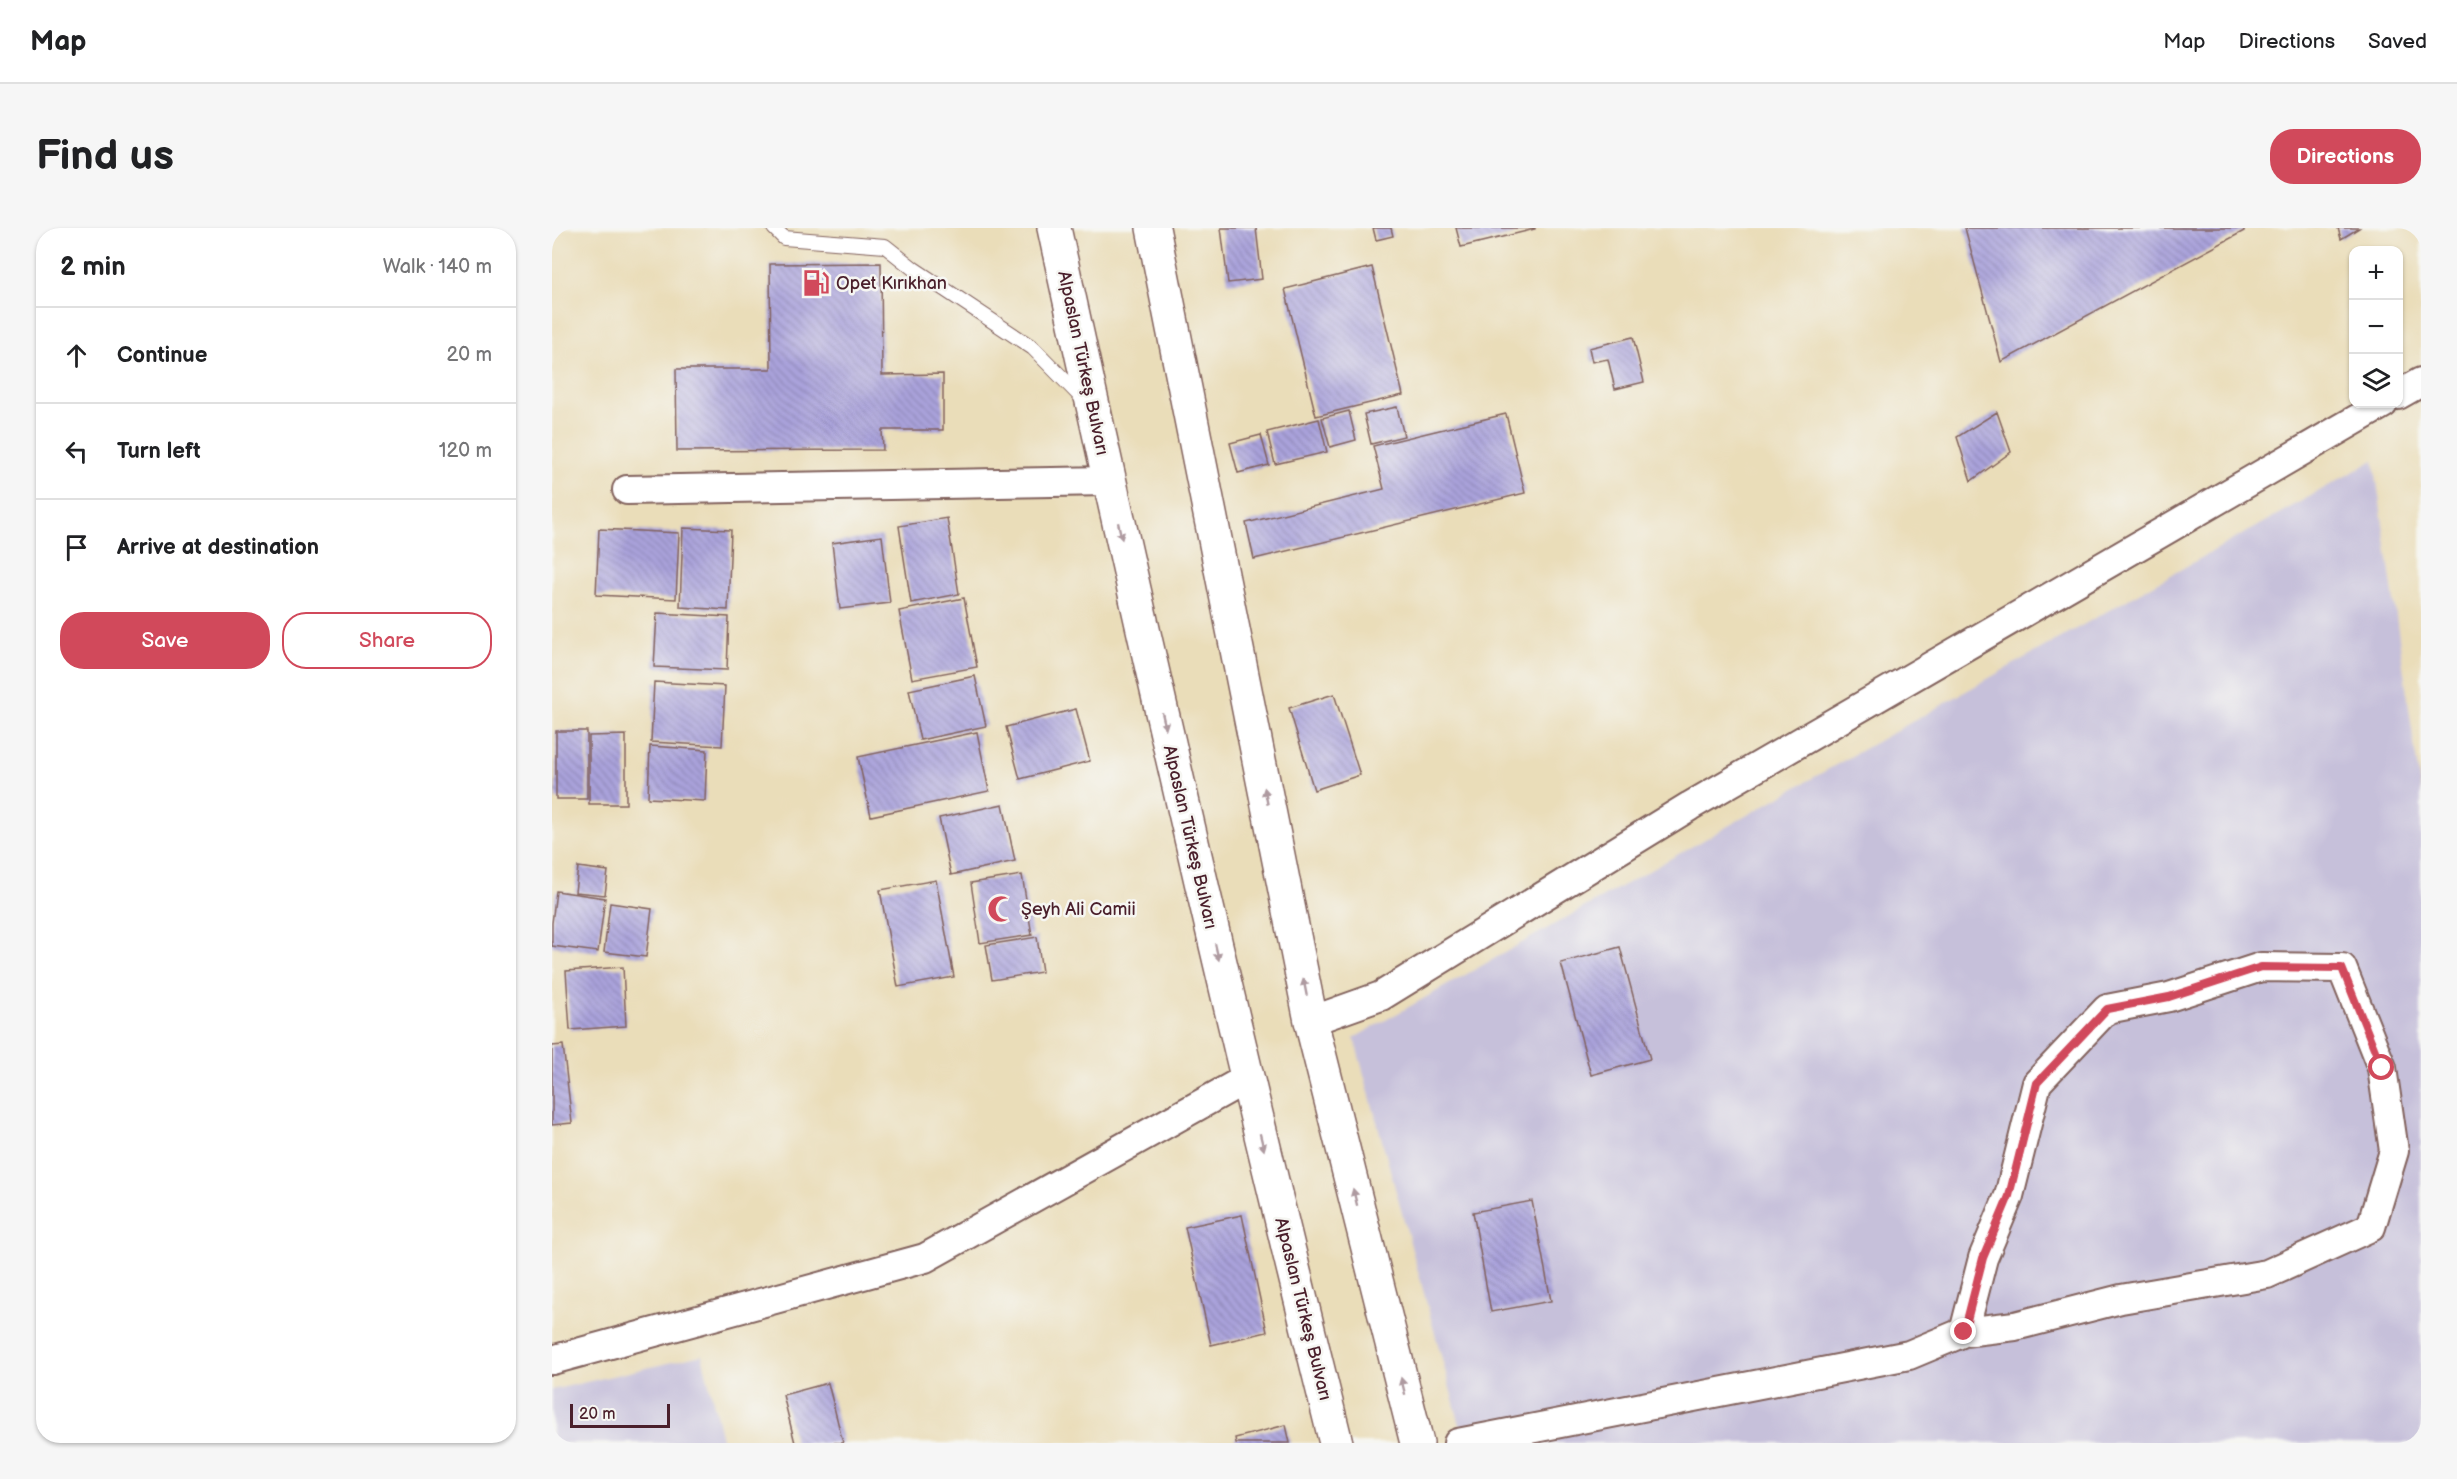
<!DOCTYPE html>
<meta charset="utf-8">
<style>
:root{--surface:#fff;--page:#f6f6f6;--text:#202124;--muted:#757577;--line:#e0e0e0;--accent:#d1495b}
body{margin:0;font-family:"Balsamiq Sans",sans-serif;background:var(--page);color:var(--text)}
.controls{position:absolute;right:18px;top:18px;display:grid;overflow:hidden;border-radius:12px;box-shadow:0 2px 4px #0004}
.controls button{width:54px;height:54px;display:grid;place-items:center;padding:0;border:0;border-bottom:2px solid var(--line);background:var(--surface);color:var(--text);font:30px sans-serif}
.scale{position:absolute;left:18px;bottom:15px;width:100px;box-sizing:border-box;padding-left:6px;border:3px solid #4a1f2b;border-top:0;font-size:16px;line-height:21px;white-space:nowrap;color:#4a1f2b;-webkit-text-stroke:4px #f6f6f2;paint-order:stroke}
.stop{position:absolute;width:18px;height:18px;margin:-14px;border:4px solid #d1495b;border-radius:50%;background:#fff}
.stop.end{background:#d1495b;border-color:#fff;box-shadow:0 2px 6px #0008}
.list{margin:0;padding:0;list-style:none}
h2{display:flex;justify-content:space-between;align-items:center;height:78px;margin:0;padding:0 24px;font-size:26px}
h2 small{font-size:20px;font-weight:400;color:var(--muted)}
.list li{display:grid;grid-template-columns:39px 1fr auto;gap:18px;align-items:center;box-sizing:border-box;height:96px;padding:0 24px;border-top:2px solid var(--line)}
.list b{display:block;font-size:22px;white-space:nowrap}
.list em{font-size:20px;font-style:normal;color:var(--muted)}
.actions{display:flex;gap:12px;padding:18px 24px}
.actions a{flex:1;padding:14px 0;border:2px solid var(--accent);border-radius:24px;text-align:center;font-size:21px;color:var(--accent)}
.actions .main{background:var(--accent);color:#fff}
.icon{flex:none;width:33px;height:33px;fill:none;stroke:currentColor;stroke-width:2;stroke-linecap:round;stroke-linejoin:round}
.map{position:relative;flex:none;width:1869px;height:1215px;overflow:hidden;border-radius:24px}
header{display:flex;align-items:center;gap:36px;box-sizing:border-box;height:84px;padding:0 30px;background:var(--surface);border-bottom:2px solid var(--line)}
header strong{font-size:28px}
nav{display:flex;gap:33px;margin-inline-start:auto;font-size:21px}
.intro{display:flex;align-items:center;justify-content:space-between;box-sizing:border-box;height:144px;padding:0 36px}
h1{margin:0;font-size:42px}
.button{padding:15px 27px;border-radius:24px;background:var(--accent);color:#fff;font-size:21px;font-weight:700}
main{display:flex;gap:36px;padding:0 36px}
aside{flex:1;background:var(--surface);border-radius:24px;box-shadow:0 2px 4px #0004}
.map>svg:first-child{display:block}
.industrial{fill:#c6c0da}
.building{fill:url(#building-back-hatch)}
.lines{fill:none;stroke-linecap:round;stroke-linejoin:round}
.service-casing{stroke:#82625d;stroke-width:16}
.minor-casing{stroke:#82625d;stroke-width:32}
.primary-casing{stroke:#82625d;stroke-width:36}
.service{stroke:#fff;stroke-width:14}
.minor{stroke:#fff;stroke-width:28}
.primary{stroke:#fff;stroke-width:33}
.oneway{fill:#ae9aa0}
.route{stroke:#d1495b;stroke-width:8}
.labels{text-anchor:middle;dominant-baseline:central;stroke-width:5;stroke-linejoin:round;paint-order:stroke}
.poi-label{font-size:18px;fill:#4a1f2b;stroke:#f6f6f2;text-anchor:start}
.street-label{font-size:18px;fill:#4a1f2b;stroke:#f6f6f2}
</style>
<header>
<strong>Map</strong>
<nav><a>Map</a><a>Directions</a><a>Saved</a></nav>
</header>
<div class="intro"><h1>Find us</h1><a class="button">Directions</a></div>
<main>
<aside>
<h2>2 min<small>Walk · 140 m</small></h2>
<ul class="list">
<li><svg class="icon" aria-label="ahead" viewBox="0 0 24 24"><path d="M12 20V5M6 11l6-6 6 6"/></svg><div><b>Continue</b></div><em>20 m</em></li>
<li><svg class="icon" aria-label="left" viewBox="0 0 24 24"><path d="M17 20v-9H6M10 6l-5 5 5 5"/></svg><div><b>Turn left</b></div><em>120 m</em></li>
<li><svg class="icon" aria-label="arrive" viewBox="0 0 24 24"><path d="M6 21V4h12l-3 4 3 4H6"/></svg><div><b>Arrive at destination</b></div></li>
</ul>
<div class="actions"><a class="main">Save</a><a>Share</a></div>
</aside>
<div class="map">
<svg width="1869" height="1215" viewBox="0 0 1869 1215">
<defs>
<pattern id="building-back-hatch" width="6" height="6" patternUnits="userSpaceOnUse" patternTransform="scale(1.5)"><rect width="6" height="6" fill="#aaa3dc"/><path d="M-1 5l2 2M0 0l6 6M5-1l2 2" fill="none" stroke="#8c84b3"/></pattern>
</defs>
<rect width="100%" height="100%" fill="#f6f6f2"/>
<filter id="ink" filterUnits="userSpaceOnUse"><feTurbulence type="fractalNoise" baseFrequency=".0167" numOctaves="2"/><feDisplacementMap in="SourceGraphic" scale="12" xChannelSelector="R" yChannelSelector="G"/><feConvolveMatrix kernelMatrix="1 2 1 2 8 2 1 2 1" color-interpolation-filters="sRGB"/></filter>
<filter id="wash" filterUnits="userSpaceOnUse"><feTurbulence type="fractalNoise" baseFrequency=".008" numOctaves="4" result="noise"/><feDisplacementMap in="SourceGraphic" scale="24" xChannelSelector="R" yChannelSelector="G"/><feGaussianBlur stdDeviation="1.35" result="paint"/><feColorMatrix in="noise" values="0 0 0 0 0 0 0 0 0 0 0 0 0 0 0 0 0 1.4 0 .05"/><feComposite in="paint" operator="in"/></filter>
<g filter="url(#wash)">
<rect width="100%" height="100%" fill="#eaddb9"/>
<!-- industrial -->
<path class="industrial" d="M1822,232l47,333v650h-956l-111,-405z
M150,1127l21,88h-171v-53z"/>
<g id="blocks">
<!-- building -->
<path class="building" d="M669,0h35l6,51 -34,4z
M821,0h18l2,8 -17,4z
M904,0h79v1l-74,18z
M1413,0h279v3l-243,131z
M1786,0h21l-18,11z
M329,35l1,112 61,-1v56h-61l1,20 -206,1 -1,-82h95l-1,-105z
M820,39l31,128 -87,21 -31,-127z
M1081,109l11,45 -29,7 -7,-30 -16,3 -3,-14z
M845,179l7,29 -33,8 -7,-30z
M797,183l7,29 -26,7 -8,-29z
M1445,184l14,40 -40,29 -14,-44z
M954,186l19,79 -271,66 -8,-36 138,-34 -11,-43z
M767,191l8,33 -52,12 -8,-32z
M709,207l8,30 -31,8 -8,-30z
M395,290l12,76 -48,9 -12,-77z
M131,300l48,2 -3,80 -48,-3z
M47,301l80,4 -3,66 -80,-4z
M330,308l8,67 -50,6 -8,-66z
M412,370l13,69 -65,12 -13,-68z
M105,385l72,4 -2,53 -73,-3z
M423,448l11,50 -66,14 -11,-50z
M102,454l71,4 -3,60 -71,-4z
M782,466l26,81 -46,15 -25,-82z
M524,481l14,52 -70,18 -14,-52z
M4,503h31v68h-31z
M425,504l12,59 -118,25 -13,-59z
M74,507v69h-37v-68z
M98,518l57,4 -2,51 -57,-3z
M451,576l12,57 -64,14 -12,-57z
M26,639l30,4 -3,24 -30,-3z
M470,647l10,60 -52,8 -9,-60z
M384,652l18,97 -56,10 -18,-97z
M4,663l49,7 -7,54 -46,-6v-23z
M58,675l42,6 -6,48 -42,-5z
M485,709l5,35 -50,8 -6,-35z
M1068,719l30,112 -59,16 -30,-112z
M71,739l3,59 -56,4 -4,-59z
M11,817l9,78 -20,2v-79z
M980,973l19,100 -60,11 -18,-100z
M690,987l25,117 -56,13 -26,-118z
M276,1155l15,60h-48l-12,-48z
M734,1197l4,18h-54l-1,-5z"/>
</g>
</g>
<g filter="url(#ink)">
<use href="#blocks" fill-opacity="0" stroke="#82625d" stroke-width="1.5"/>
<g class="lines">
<defs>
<path id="service" d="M222,0l10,10 101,8 29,23 119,79 52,53"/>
<path id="minor" d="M1846,167l23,-13
M75,262l482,-9
M759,793l70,-25 309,-190 693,-402
M0,1132l373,-102 321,-179
M906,1215l451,-88 55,-23 51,-6 106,-27 146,-25 104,-47 23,-76 -12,-83 -40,-100 -81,-1 -92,30 -62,12 -70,74 -28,113 -26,62 -19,74"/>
<path id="primary" d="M502,0c88,406 182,811 282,1215
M601,0l158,793 106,422"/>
</defs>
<!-- service casing -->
<use href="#service" class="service-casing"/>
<!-- minor casing -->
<use href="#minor" class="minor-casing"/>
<!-- primary casing -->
<use href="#primary" class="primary-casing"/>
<!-- service -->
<use href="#service" class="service"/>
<!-- minor -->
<use href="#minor" class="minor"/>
<!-- primary -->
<use href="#primary" class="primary"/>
</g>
<!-- one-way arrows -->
<defs><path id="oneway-solid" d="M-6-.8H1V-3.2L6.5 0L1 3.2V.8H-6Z" transform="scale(1.5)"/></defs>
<g class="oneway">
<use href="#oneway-solid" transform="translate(568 303) rotate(77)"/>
<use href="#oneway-solid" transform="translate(612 493) rotate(77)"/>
<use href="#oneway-solid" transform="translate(714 568) rotate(-101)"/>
<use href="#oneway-solid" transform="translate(665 724) rotate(77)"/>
<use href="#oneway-solid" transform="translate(753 759) rotate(-101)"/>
<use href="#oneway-solid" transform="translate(710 914) rotate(76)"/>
<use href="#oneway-solid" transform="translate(803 969) rotate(-104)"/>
<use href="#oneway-solid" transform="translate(851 1158) rotate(-104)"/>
</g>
</g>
<g class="lines" filter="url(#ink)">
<!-- route -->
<path class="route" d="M1412,1104l19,-74 26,-62 28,-113 70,-74 62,-12 92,-30 81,1 40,100"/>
</g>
<!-- icons -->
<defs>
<symbol id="fuel-bare" viewBox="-9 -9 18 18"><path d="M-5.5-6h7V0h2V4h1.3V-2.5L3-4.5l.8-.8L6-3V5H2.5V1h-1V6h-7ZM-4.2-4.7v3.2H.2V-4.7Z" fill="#d1495b" stroke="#f6f6f2" stroke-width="2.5" paint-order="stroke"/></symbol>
<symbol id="mosque-bare" viewBox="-9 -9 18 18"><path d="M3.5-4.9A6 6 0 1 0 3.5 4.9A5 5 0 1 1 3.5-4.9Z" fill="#d1495b" stroke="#f6f6f2" stroke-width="2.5" paint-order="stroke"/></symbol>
</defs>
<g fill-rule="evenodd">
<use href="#fuel-bare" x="245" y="36" width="38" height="38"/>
<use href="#mosque-bare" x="430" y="662" width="38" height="38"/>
</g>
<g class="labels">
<!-- poi labels -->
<g class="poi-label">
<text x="284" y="55">Opet Kırıkhan</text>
<text x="469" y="681">Şeyh Ali Camii</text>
</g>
<!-- street labels -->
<g class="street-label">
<text transform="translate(531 135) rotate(78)">Alpaslan Türkeş Bulvarı</text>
<text transform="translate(638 609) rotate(77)">Alpaslan Türkeş Bulvarı</text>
<text transform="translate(751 1081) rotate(76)">Alpaslan Türkeş Bulvarı</text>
</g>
</g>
</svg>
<div class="controls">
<button>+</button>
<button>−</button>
<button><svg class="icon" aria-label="layers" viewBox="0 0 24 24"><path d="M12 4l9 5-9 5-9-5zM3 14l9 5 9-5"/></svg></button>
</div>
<div class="scale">20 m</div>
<div class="stop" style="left:1830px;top:840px"></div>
<div class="stop end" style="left:1412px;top:1104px"></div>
</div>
</main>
